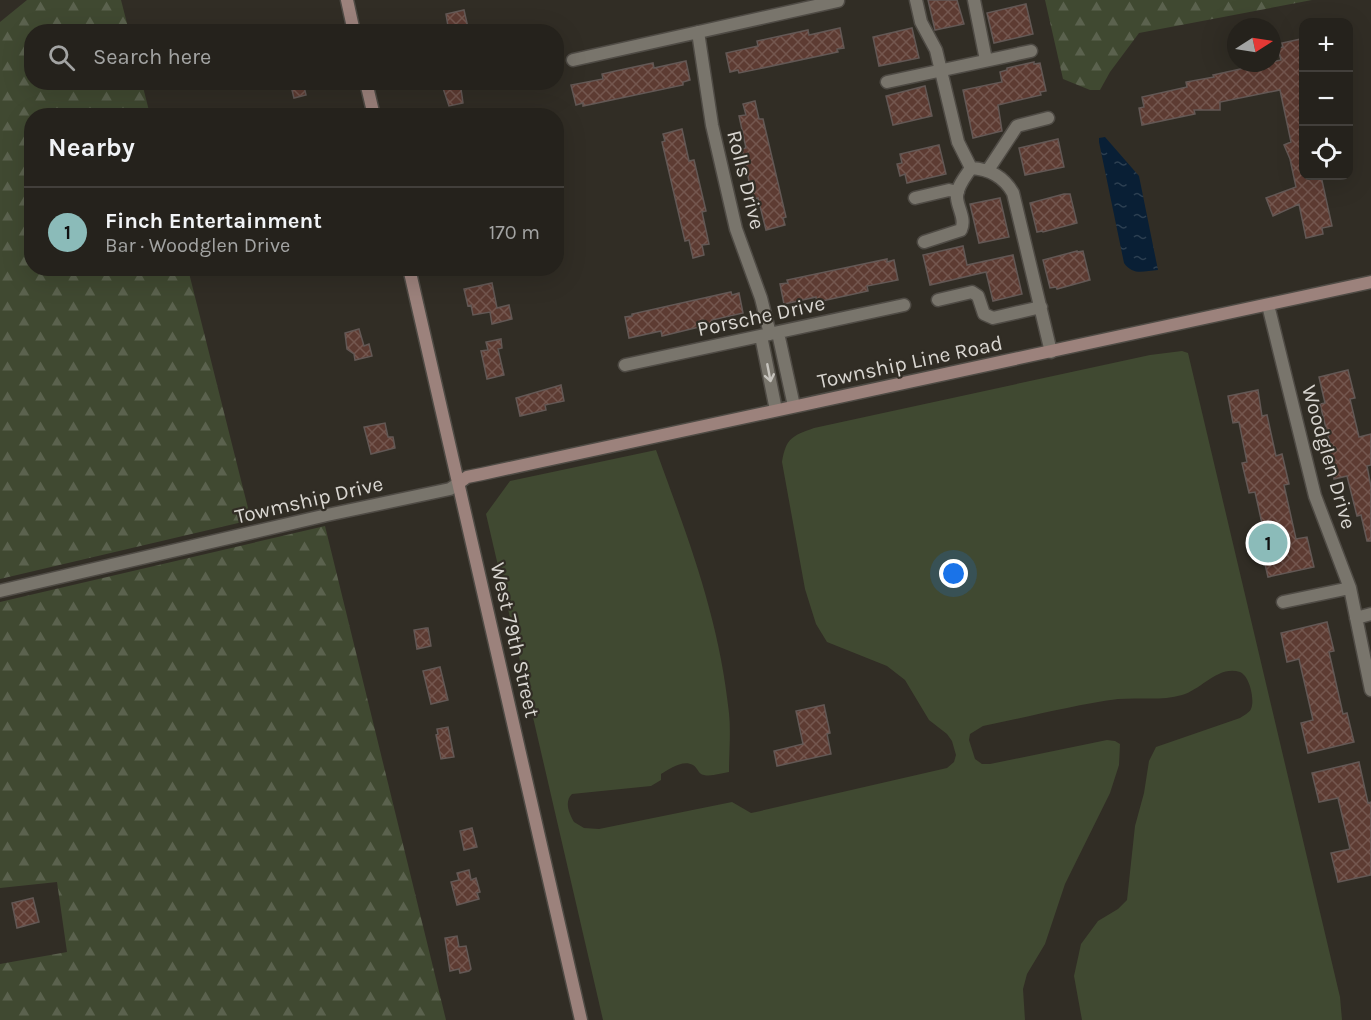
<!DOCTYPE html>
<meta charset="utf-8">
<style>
:root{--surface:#25221c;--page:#2d2a25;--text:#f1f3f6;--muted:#a3a4a3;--line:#423f3b;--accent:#8bbbb9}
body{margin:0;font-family:Karla,sans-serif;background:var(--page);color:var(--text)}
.controls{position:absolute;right:18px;top:18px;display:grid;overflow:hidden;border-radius:12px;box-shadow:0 6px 24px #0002}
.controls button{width:54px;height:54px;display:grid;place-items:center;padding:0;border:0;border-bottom:2px solid var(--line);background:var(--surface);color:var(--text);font:30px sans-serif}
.compass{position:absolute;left:1227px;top:18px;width:54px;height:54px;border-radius:50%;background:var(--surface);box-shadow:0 6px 24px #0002;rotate:78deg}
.you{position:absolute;left:954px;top:574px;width:21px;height:21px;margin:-15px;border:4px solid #fff;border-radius:50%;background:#1a73e8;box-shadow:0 0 0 9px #1a73e833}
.badge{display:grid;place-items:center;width:39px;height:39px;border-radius:50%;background:var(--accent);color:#111;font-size:20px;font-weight:700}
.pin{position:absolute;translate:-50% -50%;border:3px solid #fff;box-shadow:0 2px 6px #0006}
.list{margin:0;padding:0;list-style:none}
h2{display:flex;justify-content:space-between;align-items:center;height:78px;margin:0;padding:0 24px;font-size:26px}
h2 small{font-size:20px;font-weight:400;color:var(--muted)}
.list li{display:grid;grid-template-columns:39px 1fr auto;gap:18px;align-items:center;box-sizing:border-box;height:90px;padding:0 24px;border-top:2px solid var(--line)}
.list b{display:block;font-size:22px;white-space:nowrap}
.list p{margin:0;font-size:20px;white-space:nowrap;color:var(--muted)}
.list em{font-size:20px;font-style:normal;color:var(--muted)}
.icon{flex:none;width:33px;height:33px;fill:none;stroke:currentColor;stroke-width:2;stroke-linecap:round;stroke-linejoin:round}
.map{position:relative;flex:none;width:1371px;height:1020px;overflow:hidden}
.search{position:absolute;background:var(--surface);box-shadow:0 6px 24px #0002;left:24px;top:24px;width:540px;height:66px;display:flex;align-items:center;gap:15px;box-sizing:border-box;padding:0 21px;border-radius:24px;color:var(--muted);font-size:22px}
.panel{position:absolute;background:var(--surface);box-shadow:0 6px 24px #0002;left:24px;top:108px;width:540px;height:168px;border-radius:24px}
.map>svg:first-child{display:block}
.grass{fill:#404931}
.forest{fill:url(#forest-firs)}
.water{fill:url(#water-ripples)}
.building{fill:url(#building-cross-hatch);stroke:#635855;stroke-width:1.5}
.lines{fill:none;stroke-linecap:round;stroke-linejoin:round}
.minor-casing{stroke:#4f4b45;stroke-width:15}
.secondary-casing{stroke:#4f4b45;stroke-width:15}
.minor{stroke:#79756c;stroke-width:12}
.secondary{stroke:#9c827c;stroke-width:12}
.oneway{stroke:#c6c3bd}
.labels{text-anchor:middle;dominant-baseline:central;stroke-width:4.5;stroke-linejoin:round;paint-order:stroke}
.street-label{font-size:21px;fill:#d9d6d1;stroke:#312d25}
</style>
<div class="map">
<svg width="1371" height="1020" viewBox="0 0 1371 1020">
<defs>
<pattern id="forest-firs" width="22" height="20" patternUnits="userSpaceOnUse" patternTransform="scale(1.5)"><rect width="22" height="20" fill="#404931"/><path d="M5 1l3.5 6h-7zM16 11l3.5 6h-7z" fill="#5b624e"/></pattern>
<pattern id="water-ripples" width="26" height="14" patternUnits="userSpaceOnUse" patternTransform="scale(1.5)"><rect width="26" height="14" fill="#091f35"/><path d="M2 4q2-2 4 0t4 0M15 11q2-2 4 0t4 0" fill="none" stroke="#2c3f51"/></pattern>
<pattern id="building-cross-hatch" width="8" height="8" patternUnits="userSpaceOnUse" patternTransform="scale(1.5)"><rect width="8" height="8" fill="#5d3b32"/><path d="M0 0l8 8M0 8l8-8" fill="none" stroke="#74574f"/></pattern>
</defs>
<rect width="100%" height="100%" fill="#312d25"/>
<!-- grass -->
<path class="grass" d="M1182,351l6,2 152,644 2,23h-260l-8,-44 7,-32 17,-23 20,-12 9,-9 8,-74 9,-33 5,-32 7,-14 84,-29c4,-3 9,-5 11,-9 4,-8 -1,-33 -11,-37 -22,-7 -39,18 -58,23 -20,6 -43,2 -64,4 -45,6 -90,18 -135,27l-13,8 -1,6 6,19 7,5h8l117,-24 8,1 5,3 -1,21 -9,28 -45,91 -20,60 -18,30 -4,15 2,31h-422l-117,-506 24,-33 146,-31c32,88 63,167 73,263 2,19 0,39 0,59 -8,1 -18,5 -25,3 -6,-1 -6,-7 -11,-10 -10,-6 -24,4 -32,9v6l-10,6 -79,8c-8,8 -3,19 2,28l10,6 15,1 133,-27 19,11 5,-1 191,-44 7,-6 2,-7 -4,-14 -5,-7 -18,-14 -24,-40 -18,-14 -60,-24 -11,-18 -11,-35 -23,-127c4,-24 10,-26 32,-34l336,-73z"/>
<!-- forest -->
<path class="forest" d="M27,0h94l8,31 -97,1v50l110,1 8,32 -118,1v152l156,1 63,251 -251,59v-557z
M1045,0h267l-173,33 -29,39 -10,18h-10l-27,-11z
M325,526l121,494h-446v-56l67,-12 -10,-70 -57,6v-286z"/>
<!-- water -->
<path class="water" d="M1105,137l34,39 19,94c-14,1 -25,6 -34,-7l-25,-121v-4z"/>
<!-- building -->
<path class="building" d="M928,0h29l7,24 -29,6z
M1026,4l7,30 -39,9 -7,-30z
M464,10l5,22h-20l-3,-18z
M840,28l4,20 -7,1 1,3 -99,21 -1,-3 -8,2 -4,-19 32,-7 -1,-5 51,-11 1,5z
M912,28l7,30 -40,8 -6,-29z
M1301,39l3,13v124h17l11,50 -10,2 1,6 -17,4 -7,-34 -26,12 -7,-18 30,-11 -6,-28 -6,-14 7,-3 -11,-52 -60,12v8h-26l1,4 -53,11 -3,-17 5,-1 -2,-10 45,-10 -1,-5 28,-5 -1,-2 68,-15 -3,-12 5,-1 -1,-4z
M686,61l4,19 -7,2v3l-100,21v-3l-7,2 -5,-20 32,-6 -1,-5 18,-4 33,-7 1,5z
M1034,62v2l6,-1 6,28 -6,1 1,3 -43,10 4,26 -29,7 -10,-48 39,-8 -2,-10 7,-2v-2z
M290,82h13l3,13 -12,3z
M441,82h19l3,21 -14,3z
M925,86l7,30 -39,9 -7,-29z
M755,101l4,18h4l23,98 -3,1 2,7 -19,5 -8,-32 -5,1 -11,-50 4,-1 -7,-32 7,-1 -3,-11z
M682,129l7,32 5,-1 12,51 -4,1 7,32 -7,1 2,10 -11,3 -4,-18 -4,1 -23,-99 3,-1 -2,-7z
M1058,139l6,28 -39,8 -6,-27z
M939,145l7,29 -39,9 -2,-9 -5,2 -3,-12 5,-1 -2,-9z
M1064,194h6l7,29 -34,9 -1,-1 -5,1 -7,-29z
M1000,198l9,39 -30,6 -9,-39z
M963,246l4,19 46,-10 9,39 -29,7 -7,-29 -56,13 -7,-30z
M1077,251v1l6,-1 7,29 -33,9 -1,-2 -6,1 -7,-28z
M887,259v3l7,-2 4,20 -31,6 1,5 -51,11 -1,-5 -32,7 -4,-20 8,-1 -1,-3z
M492,283l5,25 12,-3 3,14 -20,5 -2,-12 -17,3 -2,-10 -3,1 -4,-17z
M731,292l1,3 7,-2 4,20 -31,7 1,4 -18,4 -33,8 -1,-5 -32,7 -4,-21 7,-1v-2z
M359,329l5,17 5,-2 3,12 -17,4 -1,-6 -7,-5 -2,-16z
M501,339l1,9 -4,1 6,26 -17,4 -6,-28 7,-1 -2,-8z
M1348,370l7,28 -5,1 9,38 12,-3v31l-4,1 4,21v54h-4l-6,-26 -4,1 -10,-40 -13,3 -6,-31h3l-11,-44 5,-1 -6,-26z
M561,385l3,16 -19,4 1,5 -26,6 -4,-18z
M1258,390l4,26 5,-1 9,41 6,-2 7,30 -5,1 12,54 11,-2 7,30 -46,10 -7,-30 6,-1 -12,-54 -6,1 -7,-30 5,-1 -8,-40 -6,1 -5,-27z
M385,423l3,14h5l2,11 -24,6 -7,-27z
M1327,622l7,29 -5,1 14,62 4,-1 7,29 -46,11 -7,-30 12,-3 -14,-61 -12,3 -6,-29z
M426,628h2l3,18 -14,3 -3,-19z
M440,667l8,33 -17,4 -8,-33z
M824,705l6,28 -3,1 4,20 -54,12 -3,-15 29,-7 -7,-33z
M448,727l6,30 -13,2 -5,-24 2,-1 -1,-5z
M1359,762l9,41 3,-1v73l-33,7 -7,-29 19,-4 -12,-51 -19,4 -7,-29z
M472,828l5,19 -13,3 -4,-19z
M469,870l2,10 5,-2 4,14 -3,1 2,6 -22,6 -6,-23 8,-2 -2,-7z
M33,898l6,24 -22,6 -5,-25z
M457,936l2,11 7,-1 5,23 -2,2 -9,2 -1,-4 -9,2 -5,-33z"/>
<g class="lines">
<defs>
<path id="minor" d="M916,0l5,22 15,28 22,92 13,26
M974,0l12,60
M698,32l14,93 24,104 25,69 9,36
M573,60l265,-59
M887,82l144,-31
M971,168c18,1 33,9 42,25l38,159
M988,170l29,-44 31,-8
M915,198l34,-8 9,2
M924,242l37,-12c5,-11 -3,-21 -4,-32 -1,-11 9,-22 14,-30
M938,300l34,-8 6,4 6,18 9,4 48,-11
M1268,305l47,191 35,92 21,102
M778,333l16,73
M761,336l15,74
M625,365l279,-60
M0,591l327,-76 123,-26 9,-6
M1283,602l67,-14
M1356,618l15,-4"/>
<path id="secondary" d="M347,0l7,32
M366,82l8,34
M409,268l172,752
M459,483l8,-6 15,-3 889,-192"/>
</defs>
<!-- minor casing -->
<use href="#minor" class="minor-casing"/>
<!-- secondary casing -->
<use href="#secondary" class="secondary-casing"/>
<!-- minor -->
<use href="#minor" class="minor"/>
<!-- secondary -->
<use href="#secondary" class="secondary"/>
</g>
<!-- one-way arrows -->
<defs><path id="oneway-shaft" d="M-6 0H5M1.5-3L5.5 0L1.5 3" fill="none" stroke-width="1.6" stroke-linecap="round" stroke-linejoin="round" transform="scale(1.5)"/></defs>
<use class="oneway" href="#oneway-shaft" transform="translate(769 373) rotate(79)"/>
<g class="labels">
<!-- street labels -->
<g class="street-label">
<text transform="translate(746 180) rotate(76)">Rolls Drive</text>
<text transform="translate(761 316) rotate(-12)">Porsche Drive</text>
<text transform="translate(910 362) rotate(-12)">Township Line Road</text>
<text transform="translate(1329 457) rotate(74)">Woodglen Drive</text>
<text transform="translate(309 500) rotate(-13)">Towmship Drive</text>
<text transform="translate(515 640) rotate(77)">West 79th Street</text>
</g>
</g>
</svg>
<div class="controls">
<button>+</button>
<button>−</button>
<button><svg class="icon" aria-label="locate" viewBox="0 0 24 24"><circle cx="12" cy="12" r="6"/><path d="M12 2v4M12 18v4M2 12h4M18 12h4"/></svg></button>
</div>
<svg class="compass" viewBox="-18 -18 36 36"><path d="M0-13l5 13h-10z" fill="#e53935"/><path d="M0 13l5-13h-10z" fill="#a3a4a3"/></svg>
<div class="you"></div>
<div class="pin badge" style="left:1268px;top:543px">1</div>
<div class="search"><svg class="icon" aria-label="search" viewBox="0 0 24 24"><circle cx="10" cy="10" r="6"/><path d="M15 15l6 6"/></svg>Search here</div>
<section class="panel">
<h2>Nearby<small></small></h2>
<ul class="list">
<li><span class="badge">1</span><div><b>Finch Entertainment</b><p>Bar · Woodglen Drive</p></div><em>170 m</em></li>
</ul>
</section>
</div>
